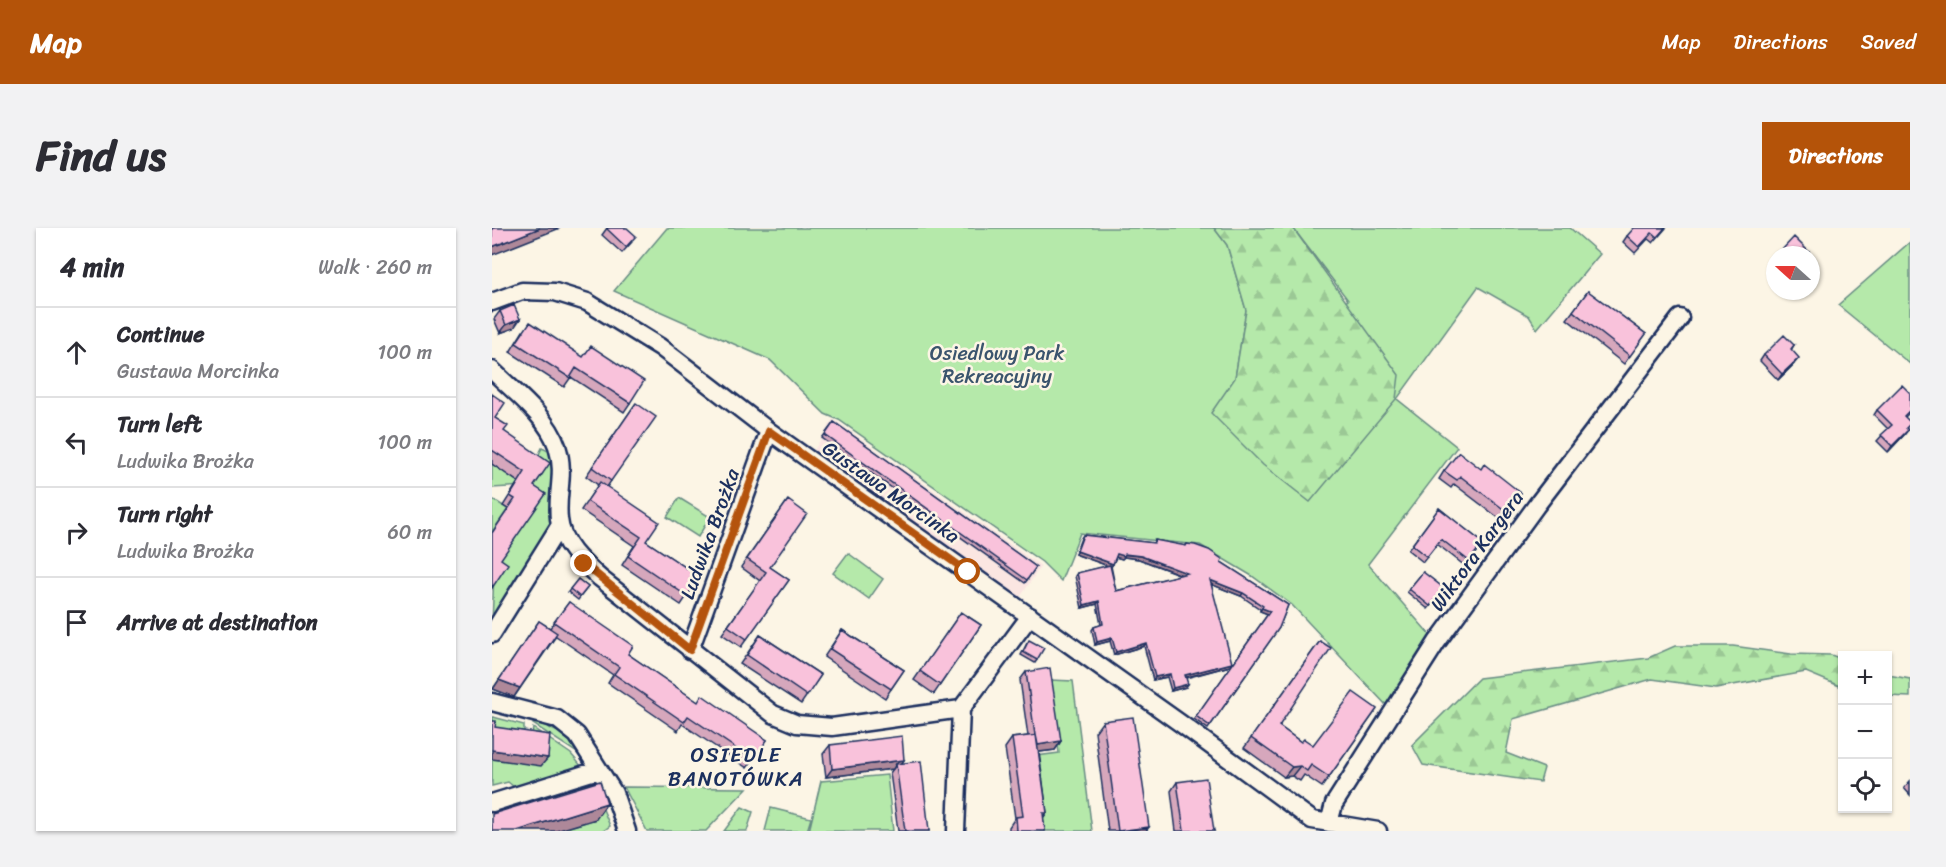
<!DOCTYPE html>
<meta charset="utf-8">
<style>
:root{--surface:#fff;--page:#f2f2f3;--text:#2b2b33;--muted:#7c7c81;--line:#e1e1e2;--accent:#b45309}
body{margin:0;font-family:Sriracha,sans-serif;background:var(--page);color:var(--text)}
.controls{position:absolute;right:18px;bottom:18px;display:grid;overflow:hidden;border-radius:0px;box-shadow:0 2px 4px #0004}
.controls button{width:54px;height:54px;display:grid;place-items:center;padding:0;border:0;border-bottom:2px solid var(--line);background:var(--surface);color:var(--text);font:30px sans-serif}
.compass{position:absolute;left:1274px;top:18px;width:54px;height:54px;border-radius:50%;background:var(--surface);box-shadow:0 2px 4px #0004;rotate:291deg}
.stop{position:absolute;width:18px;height:18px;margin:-14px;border:4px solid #b45309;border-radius:50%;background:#fff}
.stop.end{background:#b45309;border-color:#fff;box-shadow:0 2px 6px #0008}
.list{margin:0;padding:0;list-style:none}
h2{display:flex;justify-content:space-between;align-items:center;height:78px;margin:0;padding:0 24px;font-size:26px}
h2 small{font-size:20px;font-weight:400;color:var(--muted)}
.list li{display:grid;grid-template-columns:39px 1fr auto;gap:18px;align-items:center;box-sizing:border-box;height:90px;padding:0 24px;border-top:2px solid var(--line)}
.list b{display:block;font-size:22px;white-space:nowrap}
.list p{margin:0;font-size:20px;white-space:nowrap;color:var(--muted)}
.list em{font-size:20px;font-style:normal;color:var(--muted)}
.icon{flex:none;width:33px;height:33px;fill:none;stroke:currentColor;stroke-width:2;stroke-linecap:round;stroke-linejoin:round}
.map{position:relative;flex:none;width:1418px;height:603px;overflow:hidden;border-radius:0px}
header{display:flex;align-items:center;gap:36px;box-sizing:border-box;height:84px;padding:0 30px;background:var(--accent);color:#fff}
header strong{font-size:28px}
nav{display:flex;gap:33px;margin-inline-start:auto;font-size:21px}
.intro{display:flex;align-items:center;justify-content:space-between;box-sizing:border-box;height:144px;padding:0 36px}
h1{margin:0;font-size:42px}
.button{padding:15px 27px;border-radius:0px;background:var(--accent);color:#fff;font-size:21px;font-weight:700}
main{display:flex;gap:36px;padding:0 36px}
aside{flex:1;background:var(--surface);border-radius:0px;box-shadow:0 2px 4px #0004}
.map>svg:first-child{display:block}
.built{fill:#fbe6e2}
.green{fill:#b5e9aa;stroke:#688c84;stroke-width:1.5}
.forest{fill:url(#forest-firs);stroke:#688c84;stroke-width:1.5}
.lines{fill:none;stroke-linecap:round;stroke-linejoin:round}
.minor-casing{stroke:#1b2f5e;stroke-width:21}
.minor{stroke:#fcf5e5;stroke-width:16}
.wall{fill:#d6a7bc;stroke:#1b2f5e;stroke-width:1.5;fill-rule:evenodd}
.shaded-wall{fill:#ae8899;stroke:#1b2f5e;stroke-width:1.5}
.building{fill:#f9c2db;stroke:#1b2f5e;stroke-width:1.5}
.route{stroke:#b45309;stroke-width:8}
.labels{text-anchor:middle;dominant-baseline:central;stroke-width:5;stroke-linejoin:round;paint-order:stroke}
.park-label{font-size:20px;fill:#3a546d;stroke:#fcf5e5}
.street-label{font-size:20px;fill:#1b2f5e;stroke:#fcf5e5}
.neighbourhood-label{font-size:21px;letter-spacing:1.5px;fill:#1b2f5e;stroke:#fcf5e5}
</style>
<header>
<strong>Map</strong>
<nav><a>Map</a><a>Directions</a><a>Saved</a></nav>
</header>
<div class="intro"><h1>Find us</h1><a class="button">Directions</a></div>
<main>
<aside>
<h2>4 min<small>Walk · 260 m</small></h2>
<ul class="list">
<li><svg class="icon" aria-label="ahead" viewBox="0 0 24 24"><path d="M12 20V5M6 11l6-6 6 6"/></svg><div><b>Continue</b><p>Gustawa Morcinka</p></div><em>100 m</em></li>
<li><svg class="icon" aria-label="left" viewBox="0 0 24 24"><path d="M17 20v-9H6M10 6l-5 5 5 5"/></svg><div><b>Turn left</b><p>Ludwika Brożka</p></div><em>100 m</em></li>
<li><svg class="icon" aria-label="right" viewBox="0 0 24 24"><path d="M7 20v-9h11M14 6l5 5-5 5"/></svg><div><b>Turn right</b><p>Ludwika Brożka</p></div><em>60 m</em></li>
<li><svg class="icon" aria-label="arrive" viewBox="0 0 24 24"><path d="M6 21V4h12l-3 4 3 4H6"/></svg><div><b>Arrive at destination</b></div></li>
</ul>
</aside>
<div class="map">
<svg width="1418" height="603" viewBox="0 0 1418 603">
<defs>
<pattern id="forest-firs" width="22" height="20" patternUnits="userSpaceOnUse" patternTransform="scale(1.5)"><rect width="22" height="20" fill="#b5e9aa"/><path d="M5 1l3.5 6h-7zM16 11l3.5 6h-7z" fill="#9bc895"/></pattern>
</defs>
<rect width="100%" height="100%" fill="#fcf5e5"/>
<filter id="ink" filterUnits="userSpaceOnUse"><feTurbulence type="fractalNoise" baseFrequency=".0167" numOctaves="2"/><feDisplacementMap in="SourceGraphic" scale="12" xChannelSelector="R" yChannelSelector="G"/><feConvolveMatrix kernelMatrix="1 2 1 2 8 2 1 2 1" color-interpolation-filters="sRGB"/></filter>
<g filter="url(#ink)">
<!-- built -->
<path class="built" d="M341,191l208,147 -22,33 -206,-147z"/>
<!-- green -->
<path class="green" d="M175,0h547l13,17 19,65 -11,68 113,-78 -55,-72h277l30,26 -63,75 -8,-13 -51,-29 -81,112 60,48 -89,117 64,73 -43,71 -97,-103 -40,-29 -52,-31 -120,-12 -19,48 -19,-19 -203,-142 -14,-6 -55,-54 -156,-69z
M1418,14v122l-72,-59z
M50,220l13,6 -3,70 -60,103 2,-58 33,-73 16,-23 -7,-13z
M0,236l32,22 -32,2z
M187,270l31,19 -12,20 -31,-20z
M2,272l14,9 -16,23v-31z
M356,325l35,26 -14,20 -36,-26z
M558,452l23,1 19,150h-52l4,-6 -8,-69 23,-3z
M1,489l31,8v16l-32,-5z
M42,493l33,15 19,24v5l-10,-13 -43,-28z
M41,500l38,26 12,14 -69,19 -6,-5 -16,4v-27l39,-17z
M395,547l6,56h-84l12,-50z
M100,555l18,43 -7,5h-47l40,-12 -19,-18 -5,-12 2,-3z
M132,559l123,1 -41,43h-59z
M250,579l11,5 -6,19h-23z
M279,580l40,10 -4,13h-42z"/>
<!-- forest -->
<path class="forest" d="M722,0h79l106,147 -3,24 -86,103 -47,-37 -52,-52 24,-35 11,-68 -19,-65z
M1183,418h58l58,8 40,1 11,4v28l-36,-15 -90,16 -64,-9 -139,40 -7,34 38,15 -4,14 -117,-17 -11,-20 67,-67 169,-20z
M1396,447l22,4v18l-22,-1z"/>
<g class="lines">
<defs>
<path id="minor" d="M0,74l30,-11 33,1 32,10 73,45 109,84 411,292 132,97 66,11
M0,142c22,22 55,46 65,76 9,28 -1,47 2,73 2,25 24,44 41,59l173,136 24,10 35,3 129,-18
M0,406l68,-109
M198,422l79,-219
M0,474l65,17 20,16 37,58 13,38
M469,481l69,-93
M0,575l106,-33
M837,595l5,-19 103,-162 99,-136 144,-188
M464,603l5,-122"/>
</defs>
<!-- minor casing -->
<use href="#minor" class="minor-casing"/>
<!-- minor -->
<use href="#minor" class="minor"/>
</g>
<!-- wall -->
<path class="wall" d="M115,0l25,14 -10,11 -20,-18z
M1174,0l-13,15 -5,-4 -13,14 -12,-11 4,-6z
M1289,23l25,4h-29z
M1096,63l58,43 -22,30 -57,-45z
M8,83l14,17 -14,5 -6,-14z
M31,103l107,72 -6,9 -53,-35 -7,10 -54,-35z
M1302,117l-3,5 3,14 -16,16 -18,-19 4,-6z
M0,166l3,24 9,13 30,55 -33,73 -9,29 16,-79 -5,-3 15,-24 -26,-18z
M144,175l-25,78 -4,6 39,54 54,36 -19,28 -59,-40 12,-19 -53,-36 17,-25 -12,-9z
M1385,182l33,2 -5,5 2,12 1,1 -4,5 -16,17 -11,-11 11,-12 -14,-14z
M342,194l202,145 -11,16 -203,-145z
M989,241l40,24 -21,26 -46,-35 -3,4 -12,-9 5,-8z
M296,272l-18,67 19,13 -48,67 -19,-13 38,-53 -19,-14z
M947,280l44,35 -18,23 -28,-22 -14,18 -15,-12z
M591,307l70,8 2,-3 30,6 2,-2 34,18 67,43 -9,23 -71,101 -14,-10 74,-105 -8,-3v-2l-19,-13 -30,-12 19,82 -44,12v9l-15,4 -4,-14 -14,3 -9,-34 -30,9 -4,-14 -15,4 -3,-15 2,-3 7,-2 -4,-21 -15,4 -7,-32 2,-3 32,-7 -34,-12 6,-16zM624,329l6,2 2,-2 15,2 42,16 -65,16 -5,-25 2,-2z
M931,344l22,17 -17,20 -21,-17z
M86,351l10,8 -10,13 -10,-8z
M77,374l59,52 70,48 69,38 -20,28 -65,-44 -4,7 -70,-48 5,-8 -57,-39 -42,61 -21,-8 46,-68 11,7z
M469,384l20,13 -47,69 -20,-14z
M350,402l62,40 -19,28 -61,-41z
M268,407l61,40 -20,29 -61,-40z
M828,413l-41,85 22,16 12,3 64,-36 -55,78 -18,-12 -4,6 -8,-5 -8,1 -40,-29z
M535,415l10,17 -2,3 -14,-8z
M534,444l35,69 -6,9 -16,2 8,61 -4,5 2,13h-36v-4l6,-9 -10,-70 7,-10 16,-2 -8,-56z
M611,493l43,110h-38l-13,-99z
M338,517l72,18 27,68h-31l-8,-58 3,-4 -67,8 -3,-23z
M1418,553v14l-6,-7z
M685,554l37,49h-38l-5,-40z"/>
<!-- shaded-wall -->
<path class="shaded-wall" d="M48,0h20l-68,27v-8z
M28,91l-6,9 -14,5 6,-8z
M1307,130l-5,6 -16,16 4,-6z
M1416,202l-4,5 -16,17 4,-6z
M585,323l36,13 -2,3 -36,-13z
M625,326l24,2 46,17 -2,3 -46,-17 -15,-2 -2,2 -7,-2z
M718,352l33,13 -2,3 -33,-13z
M607,373l-2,3 -15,4 2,-3z
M770,380l8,3 -2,3 -8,-3z
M620,410l-2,3 -15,4 2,-3z
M654,415l-2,3 -30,9 2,-3z
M740,435l-2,3 -47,12 2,-3z
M678,446l-3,3 -14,3 2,-3z
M7,452l21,8 -6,9 -21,-8z
M696,456l-2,3 -15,4 2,-3z
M569,513l-6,9 -24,3 6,-8z
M0,522l56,8 -7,8 -49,-7z
M412,532l-6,9 -2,-5 -3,5 -67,8 6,-8z
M808,538l-8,10 -8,1 8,-10z
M115,575l-11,16 -40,12h-39z
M657,599l-3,4h-24z"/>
<!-- building -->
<path class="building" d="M0,0h48l-48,19z
M115,0h20l9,8 -10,11 -19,-18z
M1142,0h31l-8,9 -5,-4 -13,14 -12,-11z
M1302,9l15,15 -4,3h-20l-4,-4z
M1096,63l58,43 -16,22 -57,-45z
M22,77l6,14 -14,6 -6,-14z
M38,94l53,35 8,-11 53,35 -14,22 -54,-35 -6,10 -54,-35z
M1292,107l10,10 -3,4 8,9 -17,16 -18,-19z
M1410,157l8,8v17l-6,6 6,6v2l-4,4 2,2 -16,16 -11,-11 11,-10 -15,-15z
M0,166l13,9 -10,15 13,8 -4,5 46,32 -16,23 12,8 -45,65 7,5 -16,24v-55l23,-34 -5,-3 15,-24 -33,-22z
M144,175l20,14 -45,64 -19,-14z
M342,194l202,145 -9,13 -202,-145z
M967,224l22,17 3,-5 37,29 -15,18 -46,-35 -3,4 -13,-9z
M108,254l59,40 -13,19 54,36 -13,19 -59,-40 13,-19 -54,-36z
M296,272l19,14 -37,53 19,13 -42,59 -19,-13 38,-54 -19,-13z
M947,280l44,35 -14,18 -28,-22 -14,18 -15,-12z
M591,307l71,8 1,-3 31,6 1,-2 8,1 14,5 13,9 -1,3 67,43 -9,23 -69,98 -14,-10 74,-105 -8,-3 1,-2 -20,-13 -33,-13 22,83 -47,12 3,9 -15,4 -3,-14 -15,3 -9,-34 -30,9 -4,-14 -15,4 -3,-15 9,-3 -4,-23 -15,4 -7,-32 33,-8 6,26 71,-18 -46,-17 -16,-2 -1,2 -7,-2 -4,10 -36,-13z
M931,344l22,17 -15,17 -21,-17z
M86,351l10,8 -8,10 -10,-8z
M77,374l64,44 -5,8 70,48 4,-7 65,45 -14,20 -65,-44 -4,6 -70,-48 5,-7 -65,-45z
M469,384l20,13 -41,60 -20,-14z
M47,393l18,12 -37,55 -21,-8z
M350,402l62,40 -13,19 -61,-40z
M268,407l61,40 -14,21 -60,-41z
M537,412l15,8 -7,12 -14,-8z
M828,413l11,7 -52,78 22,16 3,-3 9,6 40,-53 24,17 -48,68 -18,-12 -4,6 -7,-5 -8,1 -41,-29z
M558,440l11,73 -23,4 -2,-10h-1l-9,-63z
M641,489l16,110 -31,4 -15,-110z
M0,493h4l-1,6 55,8 -2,23 -56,-8z
M544,507l11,78h-4l2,18h-28l-1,-14 7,-1 -11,-78z
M410,508l2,24 -72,9 -2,-24z
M429,533l8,70h-24l-9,-67z
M714,550l8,53h-30l-7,-49z
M108,553l7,22 -90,28h-25v-17z"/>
</g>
<g class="lines" filter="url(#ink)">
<!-- route -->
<path class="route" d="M92,336l106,86 79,-219 199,141"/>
</g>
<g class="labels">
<!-- park labels -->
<g class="park-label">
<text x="505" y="125">Osiedlowy Park<tspan x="505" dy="23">Rekreacyjny</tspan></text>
</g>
<!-- street labels -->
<g class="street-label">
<text transform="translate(399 264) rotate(35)">Gustawa Morcinka</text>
<text transform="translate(218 306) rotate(-70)">Ludwika Brożka</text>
<text transform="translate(985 323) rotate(-54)">Wiktora Kargera</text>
</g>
<!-- neighbourhood labels -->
<g class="neighbourhood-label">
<text x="244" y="527">OSIEDLE<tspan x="244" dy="24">BANOTÓWKA</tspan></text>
</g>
</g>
</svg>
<div class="controls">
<button>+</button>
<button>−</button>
<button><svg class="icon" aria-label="locate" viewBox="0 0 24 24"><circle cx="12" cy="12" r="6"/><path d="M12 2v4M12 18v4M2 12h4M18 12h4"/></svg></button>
</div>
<svg class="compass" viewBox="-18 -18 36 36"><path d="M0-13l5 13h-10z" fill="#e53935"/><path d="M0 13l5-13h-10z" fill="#7c7c81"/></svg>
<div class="stop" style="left:476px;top:344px"></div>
<div class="stop end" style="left:92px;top:336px"></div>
</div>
</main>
